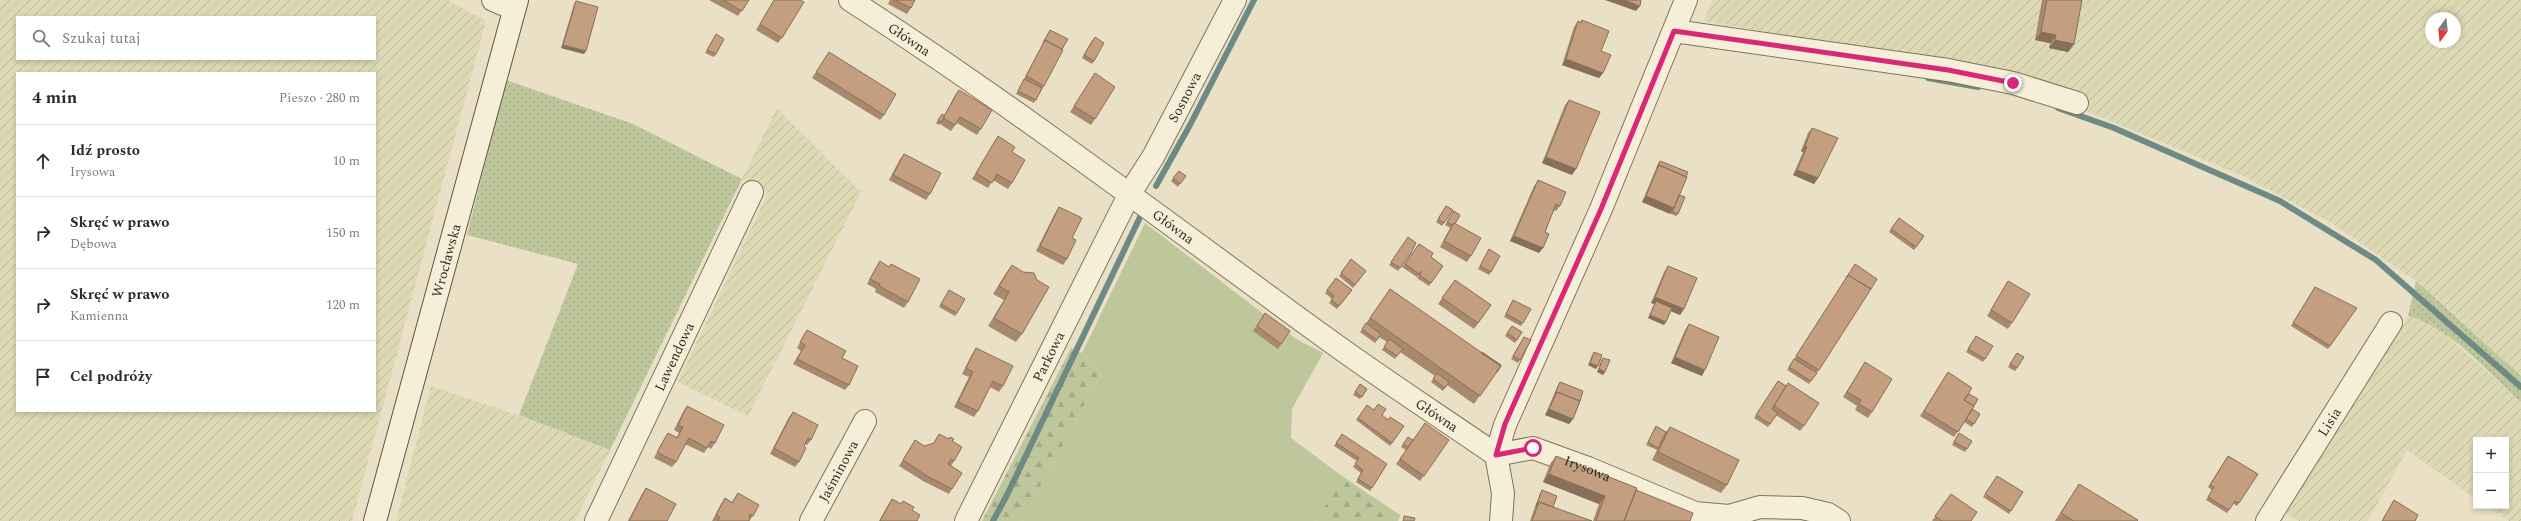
<!DOCTYPE html>
<html lang="pl">
<meta charset="utf-8">
<style>
:root{--surface:#fff;--page:#f7f7f7;--text:#2b2b33;--muted:#7c7c81;--line:#e1e1e2}
body{margin:0;font-family:Spectral,serif;background:var(--page);color:var(--text)}
.controls{position:absolute;right:12px;bottom:12px;display:grid;overflow:hidden;border-radius:0px;box-shadow:0 2px 6px #0003}
.controls button{width:36px;height:36px;display:grid;place-items:center;padding:0;border:0;border-bottom:1px solid var(--line);background:var(--surface);color:var(--text);font:20px sans-serif}
.compass{position:absolute;left:2425px;top:12px;width:36px;height:36px;border-radius:50%;background:var(--surface);box-shadow:0 2px 6px #0003;rotate:195deg}
.stop{position:absolute;width:12px;height:12px;margin:-9px;border:3px solid #db2777;border-radius:50%;background:#fff}
.stop.end{background:#db2777;border-color:#fff;box-shadow:0 1px 4px #0008}
.list{margin:0;padding:0;list-style:none}
h2{display:flex;justify-content:space-between;align-items:center;height:52px;margin:0;padding:0 16px;font-size:17px}
h2 small{font-size:13px;font-weight:400;color:var(--muted)}
.list li{display:grid;grid-template-columns:26px 1fr auto;gap:12px;align-items:center;box-sizing:border-box;height:72px;padding:0 16px;border-top:1px solid var(--line)}
.list b{display:block;font-size:15px;white-space:nowrap}
.list p{margin:0;font-size:13px;white-space:nowrap;color:var(--muted)}
.list em{font-size:13px;font-style:normal;color:var(--muted)}
.icon{flex:none;width:22px;height:22px;fill:none;stroke:currentColor;stroke-width:2;stroke-linecap:round;stroke-linejoin:round}
.map{position:relative;flex:none;width:2521px;height:521px;overflow:hidden}
.search{position:absolute;background:var(--surface);box-shadow:0 2px 6px #0003;left:16px;top:16px;width:360px;height:44px;display:flex;align-items:center;gap:10px;box-sizing:border-box;padding:0 14px;border-radius:0px;color:var(--muted);font-size:15px}
.panel{position:absolute;background:var(--surface);box-shadow:0 2px 6px #0003;left:16px;top:72px;width:360px;height:340px;border-radius:0px}
.map>svg:first-child{display:block}
.farmland{fill:url(#farmland-furrows);fill-rule:evenodd}
.grass{fill:url(#grass-dots)}
.forest{fill:url(#forest-firs)}
.park{fill:#bec69b}
.lines{fill:none;stroke-linecap:round;stroke-linejoin:round}
.stream{stroke:#6e8a85;stroke-width:6}
.street-casing{stroke:#82735d;stroke-width:24}
.secondary-casing{stroke:#645441;stroke-width:24}
.street{stroke:#f5eed8;stroke-width:22}
.secondary{stroke:#f5eed8;stroke-width:22}
.wall{fill:#a8896d}
.shaded-wall{fill:#886f59}
.building{fill:#c39f7f;stroke:#886f59}
.route{stroke:#db2777;stroke-width:5}
.labels{text-anchor:middle;dominant-baseline:central;stroke-width:4;stroke-linejoin:round;paint-order:stroke}
.street-label{font-size:14px;fill:#342a1f;stroke:#f1ead4}
</style>
<div class="map">
<svg width="2521" height="521" viewBox="0 0 2521 521">
<defs>
<pattern id="farmland-furrows" width="10" height="10" patternUnits="userSpaceOnUse"><rect width="10" height="10" fill="#ddd9b4"/><path d="M-1 1l2-2M0 10L10 0M9 11l2-2" fill="none" stroke="#beba9a"/></pattern>
<pattern id="grass-dots" width="8" height="8" patternUnits="userSpaceOnUse"><rect width="8" height="8" fill="#bec69b"/><path d="M2 2h.1M6 6h.1" fill="none" stroke="#a4aa85" stroke-width="1.8" stroke-linecap="round"/></pattern>
<pattern id="forest-firs" width="22" height="20" patternUnits="userSpaceOnUse"><rect width="22" height="20" fill="#bec69b"/><path d="M5 1l3.5 6h-7zM16 11l3.5 6h-7z" fill="#a4aa85"/></pattern>
</defs>
<rect width="100%" height="100%" fill="#e9e0c5"/>
<!-- farmland -->
<path class="farmland" d="M0,0h447l39,21 -134,500h-352zM17,17h358v42h-358zM17,73h358v338h-358z
M1712,0h809v376l-105,-95 -83,-57 -90,-48 -159,-66 2,-13 -77,-23 -305,-53zM2431,18h24v24h-24z
M777,108l84,84 -113,224 -70,-34 90,-189 -26,-14z
M2408,316l14,4 19,10 80,72v119h-12l-23,-15h20v-66h-30v59l-69,-49 -39,71h-70l-16,-11z
M431,386l101,34 78,30 -35,71h-179z"/>
<!-- grass -->
<path class="grass" d="M506,80l127,44 109,55 -132,271 -91,-35 59,-151 -111,-29z
M2416,281l105,95v26c-32,-29 -72,-76 -113,-86z"/>
<!-- forest -->
<path class="forest" d="M1071,348l11,5 19,21 -79,147h-40z
M1342,476l58,39 -2,6h-82z"/>
<!-- park -->
<path class="park" d="M1145,223l151,116 27,14 -31,56 -1,29 51,38 -26,45h-294l79,-147 -19,-21z"/>
<g class="lines">
<!-- stream -->
<path class="stream" d="M1928,78l50,9
M2058,108l56,20 166,73 96,59 145,127
M1156,186l34,-61 64,-125
M993,521l14,-26 135,-282"/>
<defs>
<g id="street">
<path d="M493,0l21,9"/>
<path id="s1" d="M850,0c163,105 316,222 473,336 56,41 115,79 173,119"/>
<path d="M1674,31l274,39 65,13 64,20"/>
<path id="s2" d="M1496,455l37,-7 55,20 107,45 34,3 31,-9 42,1 26,6 11,7"/>
<path id="s3" d="M596,521l156,-329"/>
<path id="s4" d="M811,521l54,-100"/>
<path id="s5" d="M966,521l164,-328 23,-36 82,-157"/>
<path d="M1501,521l2,-28 -7,-38 9,-30 96,-216 85,-209"/>
<path id="s6" d="M2267,521l124,-198"/>
</g>
<g id="secondary">
<path id="s7" d="M375,521l142,-521"/>
</g>
</defs>
<!-- street casing -->
<use href="#street" class="street-casing"/>
<!-- secondary casing -->
<use href="#secondary" class="secondary-casing"/>
<!-- street -->
<use href="#street" class="street"/>
<!-- secondary -->
<use href="#secondary" class="secondary"/>
</g>
<!-- wall -->
<path class="wall" d="M709,0h40l-11,16z
M774,0h26l-18,38 -4,5 -22,-13z
M890,0h25l-4,8 -4,6 -19,-10z
M2042,0h40l-8,44 -6,8 -19,-4 1,-5 -15,-3z
M576,1l8,53 -23,-6 13,-44z
M1582,20l21,53 -4,5 -37,-13 12,-38 4,-6 2,1z
M1050,30l-6,56 -10,17 -18,-9z
M716,34v20l-2,3 -9,-4z
M1092,40l2,21 -2,3 -10,-6z
M829,52l55,63 -4,5 -68,-42z
M1095,73v46l-4,6 -21,-13z
M959,90l22,39 -4,6 -20,-12 -6,8 -11,-7 -1,1 -3,-2 6,-9 2,2 11,-21z
M1569,100l3,75 -30,-12 23,-58z
M1812,128l6,50 -4,6 -21,-9 10,-23 -2,-1 7,-18z
M998,136l14,16v31l-4,6 -15,-9 -5,8 -16,-9z
M904,154l26,40 -4,6 -37,-20 11,-21z
M1660,161l19,34 -1,19 -2,2 -34,-14 16,-38z
M1179,171l7,5 -8,11 -7,-6z
M1538,180l22,26 -4,5 -2,-1 -9,22 -6,21 -29,-12 24,-55z
M1446,206l7,4 -11,16 -6,-4z
M1059,207l13,31 -5,21 -4,6 -27,-14 19,-38z
M1454,211l1,13 16,32 -4,6 -27,-15 10,-19 -5,-3z
M1899,218l25,18 -10,14 -25,-18z
M1408,237l3,16 -13,18 -9,-6z
M1419,244l12,13 12,9 -14,20 -12,-8 3,-4 -3,3 -15,-10z
M1489,249l2,23 -2,3 -11,-6z
M1351,259l15,12 -13,17 -14,-12z
M880,261l28,41 -4,6 -29,-16 1,-3 -9,-5 9,-17z
M1855,264l-36,106 -10,14 -22,-14z
M1012,265l10,69 -6,8 -28,-16 16,-26 -11,-6 13,-21z
M1668,266l16,43 -4,6 -10,-4 -6,14 -16,-7 6,-14 -3,-1 13,-31z
M1336,278l16,12 -15,19 -8,-6 3,-4 -7,-6z
M1455,280l36,25 -17,24 -36,-25z
M2008,281l4,42 -4,6 -21,-13z
M1390,289l91,64 20,12 -27,39 -27,-19 -4,6 -12,-9 4,-6 -35,-24 -5,7 -13,-9 5,-8 -8,-5 -4,6 -15,-11z
M949,290l8,23 -2,3 -16,-9z
M2313,290l44,18 -29,41 -37,-23z
M1513,300l10,23 -2,3 -17,-9z
M1265,313l25,18 -12,18 -25,-18z
M1689,324l13,52 -31,-13 14,-33z
M1512,326l10,6 -7,11 -10,-7z
M807,330l35,28 7,27 -4,5 -52,-26 8,-13 -4,-3 6,-12z
M1976,336l17,10 -10,16 -17,-10z
M1524,337l-4,23 -2,3 -7,-4z
M976,348l27,38 -4,6 -9,-5 -12,24 -4,6 -20,-10 15,-30 -7,-3 10,-20z
M1594,352l2,17 -8,-4 4,-10z
M2017,353l7,4 -9,14 -7,-4z
M1603,358v17l-6,-3 4,-11z
M1865,362l7,50 -4,6 -13,-8 2,-4 -14,-9z
M1948,372l21,22 3,15 8,5 -8,13 -8,-5 -10,15 -34,-21z
M1778,381l26,45 -4,5 -24,-16 -8,12 -14,-9z
M1560,382l20,19 -7,18 -4,5 -24,-9 13,-30z
M1360,384l7,5 -7,10 -7,-4z
M1367,405l21,15 16,6 -14,20 -34,-26z
M687,406l28,37 -4,6 -3,-2 -4,6 -19,-9 -9,18 -4,5 -18,-9 10,-19 4,-6 9,4 2,-4 -5,-3 9,-18z
M793,412l18,28 -4,5 -2,-1 -6,18 -4,5 -25,-13 19,-37z
M1656,426l10,6 4,-5 57,58 -6,8 -69,-33 5,-10 -11,-5z
M939,434l13,7 2,20 -3,5 1,23 -3,5 -26,-13 -24,-15 16,-26 9,6 9,-2z
M1342,434l45,30 -17,27 -14,-9 5,-9 -8,-6 4,-6 -23,-15z
M1957,436l15,5 -7,11 -13,-7z
M1408,437l3,6 38,-3 -29,41 -24,-17 10,-14 -5,-3z
M1556,456l80,34 54,31h-97l6,-17 -56,-22 7,-18z
M2228,456l30,18 -21,32 -4,-3 -6,10 -21,-13 6,-10 -4,-3z
M1997,476l26,16 -14,22 -26,-17z
M2079,484l58,37h-82z
M646,488l21,33h-39l14,-27z
M1542,490l11,17 39,14h-62l10,-28z
M738,493l15,23 -4,5h-37l9,-17 4,-6 7,4z
M1951,494l20,27h-39z
M892,499l20,11 5,11h-38l9,-16z"/>
<!-- shaded-wall -->
<path class="shaded-wall" d="M1605,0h19l16,6 -4,5z
M2041,32l15,3 -6,8 -15,-3z
M2055,40l19,4 -6,8 -19,-4z
M563,45l23,6 -2,3 -23,-6z
M1566,59l37,14 -4,5 -37,-13z
M1805,146l2,1 -4,5 -2,-1z
M1546,157l30,12 -4,6 -30,-12z
M1797,170l21,8 -4,6 -21,-9z
M1646,196l28,12 -4,6 -28,-12z
M1514,236l29,12 -4,5 -29,-12z
M1655,297l29,12 -4,6 -25,-11 1,-3 -2,3 -3,-1z
M1650,315l16,7 -2,3 -16,-7z
M1675,357l30,13 -3,6 -31,-13z
M1590,363l8,3 -2,3 -8,-4z
M1599,369l6,3 -2,3 -6,-3z
M1549,409l24,10 -4,5 -24,-9z
M1549,474l56,22 -6,8 -56,-22z"/>
<!-- building -->
<path class="building" d="M723,0h26l-7,11z
M774,0h26l4,2 -22,36 -22,-14z
M895,0h20l-4,8z
M1624,0h17l-1,6z
M2047,0h35l-8,44 -19,-4 1,-5 -15,-3z
M576,1l22,6 -12,44 -23,-6z
M1582,20l27,11 -8,20 10,4 -8,18 -37,-14 12,-38 3,2z
M1050,30l18,9 -6,10 -17,-9 -2,3z
M716,34l8,5 -8,15 -9,-4z
M1095,37l9,6 -10,18 -10,-6z
M1045,40l18,10 -19,36 -18,-10z
M829,52l67,42 -12,21 -68,-43z
M1095,73l20,14 -20,32 -21,-13z
M1024,79l18,9 -6,12 -18,-9z
M959,90l33,20 -11,19 -21,-12 -5,8 -12,-7z
M1569,100l31,12 -24,57 -30,-12z
M942,114l3,2 -4,6 -3,-2z
M1812,128l26,10 -20,40 -21,-8 10,-23 -2,-1z
M998,136l17,11 -3,5 13,8 -13,23 -15,-9 -5,9 -16,-10z
M904,154l37,19 -11,21 -37,-19z
M1660,161l28,11 -2,5 -27,-12 -2,3z
M1659,165l28,12 -13,31 -28,-12z
M1179,171l7,5 -6,8 -7,-6z
M1538,180l28,12 -6,14 -4,-2 -11,28 4,2 -6,14 -29,-12z
M1679,195l6,2 -7,17 -6,-3 2,-3z
M1446,206l7,4 -9,13 -6,-4z
M1059,207l23,11 -10,20 4,2 -9,19 -27,-13z
M1454,211l6,4 -5,9 -1,-1 -2,2 -5,-3z
M1899,218l25,18 -8,11 -25,-18z
M1454,223l27,15 -10,18 -27,-15z
M1408,237l8,6 -5,10 -11,15 -9,-6z
M1419,244l14,9 -2,4 12,9 -12,17 -12,-8 3,-4 -3,3 -14,-10z
M1489,249l11,7 -9,16 -11,-6z
M1351,259l15,12 -11,14 -14,-12z
M880,261l9,6 2,-3 29,15 -12,23 -29,-16 1,-2 -10,-5z
M1855,264l22,15 -6,10 -23,-14 -2,3z
M1012,265l11,7 11,1 3,7 12,7 -27,47 -28,-16 15,-26 -10,-6z
M1668,266l29,12 -13,31 -29,-12z
M1848,275l23,14 -52,81 -23,-14z
M1336,278l16,12 -13,16 -8,-6 3,-4 -7,-6z
M1455,280l36,25 -13,18 -36,-25z
M2008,281l22,13 -18,29 -21,-13z
M2315,287l42,21 -27,38 -37,-23z
M1390,289l111,77 -21,30 -110,-78z
M949,290l16,9 -8,14 -16,-9z
M1513,300l18,9 -8,14 -17,-9z
M1656,301l16,7 -6,14 -16,-7z
M1265,313l25,18 -9,13 -24,-18z
M1366,323l15,11 -4,6 -15,-11z
M1689,324l30,13 -14,33 -30,-13z
M1512,326l10,6 -5,8 -10,-7z
M807,330l39,21 -4,7 16,8 -9,19 -52,-26 8,-14 -5,-3z
M1976,336l17,10 -8,13 -17,-10z
M1524,337l7,3 -11,20 -7,-4z
M1389,339l14,10 -6,7 -13,-9z
M976,348l37,18 -10,20 -10,-5 -15,30 -20,-9 15,-30 -7,-4z
M1482,352l19,13 -4,7 4,-6 -20,-13z
M1594,352l8,3 -4,11 -8,-3z
M2017,353l7,4 -7,11 -7,-4z
M1603,358l7,2 -5,12 -6,-3z
M1794,359l23,14 -6,8 -22,-14z
M1865,362l27,17 -20,33 -13,-8 2,-4 -14,-8z
M1948,372l24,16 -8,12 10,6 -16,26 -34,-21z
M1437,373l12,9 -4,6 -12,-9z
M1778,381l8,5 -14,23 6,4 -8,11 -14,-9z
M1560,382l23,9 -3,10 -23,-9 -2,2z
M1788,383l31,20 -15,23 -30,-20z
M1360,384l7,5 -5,8 -7,-5z
M1557,392l23,9 -7,18 -24,-10z
M1969,394l9,5 -4,7 -10,-6z
M1378,404l8,5 -4,6 6,5 2,-3 14,9 -12,17 -34,-25 9,-13 7,5z
M687,406l37,19 -9,18 -4,-2 -4,7 -18,-10 -13,24 -19,-10 11,-19 9,5 6,-11 -5,-2z
M1972,409l8,5 -6,10 -8,-5z
M793,412l25,13 -7,15 -3,-2 -4,8 2,2 -7,14 -25,-14z
M1425,423l24,17 -25,36 -24,-17z
M1656,426l10,6 -8,16 -10,-6z
M1670,427l69,33 -12,25 -69,-33z
M1959,433l13,8 -5,8 -13,-7z
M939,434l10,5 1,-2 4,2 -2,2 10,6 -8,14 -3,-2 -3,5 14,9 -10,16 -25,-13 -24,-16 12,-20 9,6 10,-3z
M1342,434l45,30 -15,24 -14,-9 5,-9 -8,-6 4,-6 -23,-15z
M1408,437l5,3 -5,7 -5,-3z
M1556,456l81,32 -13,33h-28l9,-25 -56,-22z
M2228,456l30,18 -19,29 -4,-2 -6,9 -21,-13 6,-10 -4,-2z
M1997,476l26,16 -12,19 -26,-17z
M2079,484l59,36 -1,1h-63l-13,-8z
M646,488l30,16 -9,17h-38z
M1542,490l15,6 -4,11 -14,-5 -3,4z
M1636,490l57,23 -3,8h-66z
M738,493l21,12 -6,11 -3,-2 -1,7h-31l2,-4 -4,-2 9,-17 7,5z
M1951,494l26,18 -6,9h-29l-7,-5z
M892,499l9,5 2,-3 11,6 -2,3 8,5 -3,6h-37z
M2394,500l24,15 -3,6h-33z
M1539,502l53,19h-60z
M1404,516l11,2 -1,3h-11z"/>
<g class="lines">
<!-- route -->
<path class="route" d="M1533,448l-37,7 9,-31 96,-215 73,-178 274,39 65,13"/>
</g>
<g class="labels">
<!-- street labels -->
<g class="street-label">
<text stroke="none"><textPath href="#s1" startOffset="71">Główna</textPath></text>
<text stroke="none"><textPath href="#s5" startOffset="477">Sosnowa</textPath></text>
<text stroke="none"><textPath href="#s1" startOffset="395">Główna</textPath></text>
<text stroke="none"><textPath href="#s7" startOffset="270">Wrocławska</textPath></text>
<text stroke="none"><textPath href="#s3" startOffset="182">Lawendowa</textPath></text>
<text stroke="none"><textPath href="#s5" startOffset="184">Parkowa</textPath></text>
<text stroke="none"><textPath href="#s1" startOffset="719">Główna</textPath></text>
<text stroke="none"><textPath href="#s6" startOffset="117">Lisia</textPath></text>
<text stroke="none"><textPath href="#s2" startOffset="96">Irysowa</textPath></text>
<text stroke="none"><textPath href="#s4" startOffset="57">Jaśminowa</textPath></text>
</g>
</g>
</svg>
<div class="controls">
<button>+</button>
<button>−</button>
</div>
<svg class="compass" viewBox="-18 -18 36 36"><path d="M0-13l5 13h-10z" fill="#e53935"/><path d="M0 13l5-13h-10z" fill="#7c7c81"/></svg>
<div class="stop" style="left:1533px;top:448px"></div>
<div class="stop end" style="left:2013px;top:83px"></div>
<div class="search"><svg class="icon" aria-label="search" viewBox="0 0 24 24"><circle cx="10" cy="10" r="6"/><path d="M15 15l6 6"/></svg>Szukaj tutaj</div>
<section class="panel">
<h2>4 min<small>Pieszo · 280 m</small></h2>
<ul class="list">
<li><svg class="icon" aria-label="ahead" viewBox="0 0 24 24"><path d="M12 20V5M6 11l6-6 6 6"/></svg><div><b>Idź prosto</b><p>Irysowa</p></div><em>10 m</em></li>
<li><svg class="icon" aria-label="right" viewBox="0 0 24 24"><path d="M7 20v-9h11M14 6l5 5-5 5"/></svg><div><b>Skręć w prawo</b><p>Dębowa</p></div><em>150 m</em></li>
<li><svg class="icon" aria-label="right" viewBox="0 0 24 24"><path d="M7 20v-9h11M14 6l5 5-5 5"/></svg><div><b>Skręć w prawo</b><p>Kamienna</p></div><em>120 m</em></li>
<li><svg class="icon" aria-label="arrive" viewBox="0 0 24 24"><path d="M6 21V4h12l-3 4 3 4H6"/></svg><div><b>Cel podróży</b></div></li>
</ul>
</section>
</div>
